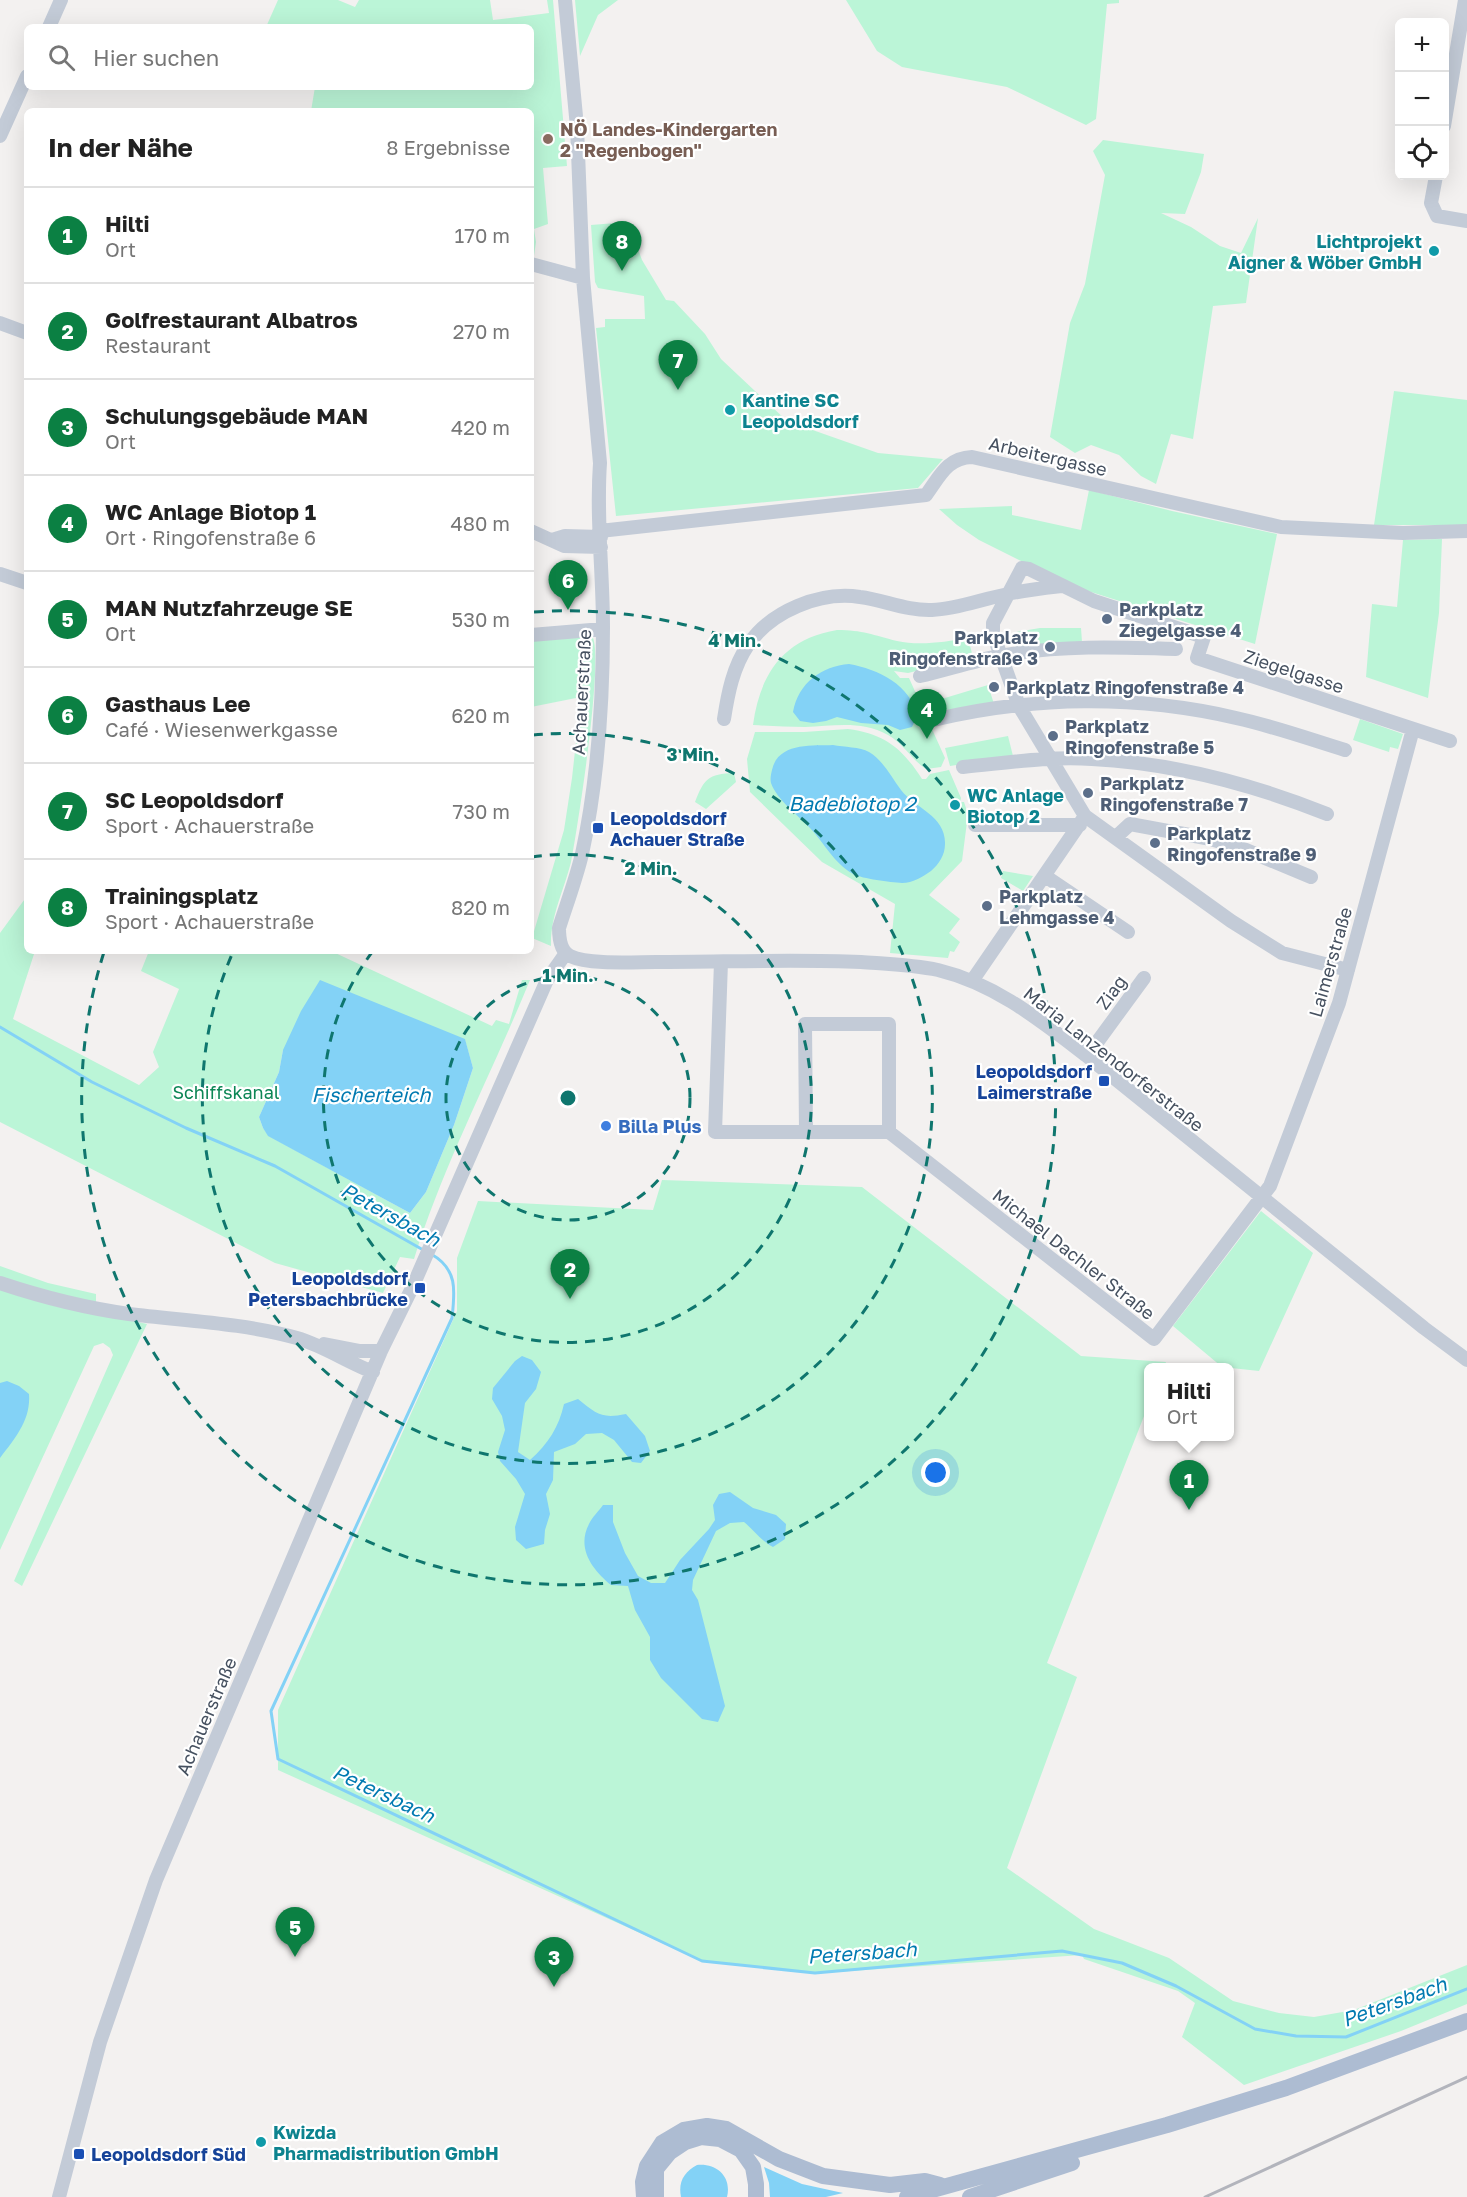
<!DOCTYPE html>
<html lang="de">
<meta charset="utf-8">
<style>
:root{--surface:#fff;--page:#f6f6f6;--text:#222;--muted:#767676;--line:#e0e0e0;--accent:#0b8043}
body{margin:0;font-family:"Golos Text",sans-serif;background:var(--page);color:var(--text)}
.controls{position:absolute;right:18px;top:18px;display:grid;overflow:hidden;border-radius:9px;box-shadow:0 6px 24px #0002}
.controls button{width:54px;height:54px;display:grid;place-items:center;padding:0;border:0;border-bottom:2px solid var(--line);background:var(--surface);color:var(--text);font:30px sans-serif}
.you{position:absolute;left:936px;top:1473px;width:21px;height:21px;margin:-15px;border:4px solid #fff;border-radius:50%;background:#1a73e8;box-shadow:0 0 0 9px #1a73e833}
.badge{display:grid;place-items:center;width:39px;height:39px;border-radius:50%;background:var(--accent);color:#fff;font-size:20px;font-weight:700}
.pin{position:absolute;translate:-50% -50px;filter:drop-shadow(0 2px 3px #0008)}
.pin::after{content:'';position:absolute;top:32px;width:21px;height:18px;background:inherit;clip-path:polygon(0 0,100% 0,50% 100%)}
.popup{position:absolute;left:1144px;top:1363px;width:90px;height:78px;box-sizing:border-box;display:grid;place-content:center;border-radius:9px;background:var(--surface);filter:drop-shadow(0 2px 4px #0005);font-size:20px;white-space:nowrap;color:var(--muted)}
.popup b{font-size:22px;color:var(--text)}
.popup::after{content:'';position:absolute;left:50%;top:100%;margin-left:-12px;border:12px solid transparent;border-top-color:var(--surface)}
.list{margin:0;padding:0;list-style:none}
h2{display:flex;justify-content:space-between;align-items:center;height:78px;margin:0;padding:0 24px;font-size:26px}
h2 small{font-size:20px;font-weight:400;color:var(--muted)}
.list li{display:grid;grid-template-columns:39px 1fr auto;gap:18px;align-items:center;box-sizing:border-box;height:96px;padding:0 24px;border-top:2px solid var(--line)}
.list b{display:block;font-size:22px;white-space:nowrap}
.list p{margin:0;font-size:20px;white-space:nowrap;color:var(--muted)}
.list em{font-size:20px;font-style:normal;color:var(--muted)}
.icon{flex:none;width:33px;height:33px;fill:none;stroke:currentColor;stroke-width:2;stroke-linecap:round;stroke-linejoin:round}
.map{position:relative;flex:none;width:1467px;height:2197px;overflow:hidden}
.search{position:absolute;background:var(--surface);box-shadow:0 6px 24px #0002;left:24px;top:24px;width:510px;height:66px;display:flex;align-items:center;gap:15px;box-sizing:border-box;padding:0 21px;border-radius:9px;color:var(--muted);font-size:22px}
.panel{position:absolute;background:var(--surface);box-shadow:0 6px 24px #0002;left:24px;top:108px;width:510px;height:846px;border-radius:9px}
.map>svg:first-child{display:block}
.green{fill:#bbf5d7;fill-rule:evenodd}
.water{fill:#83d2f6}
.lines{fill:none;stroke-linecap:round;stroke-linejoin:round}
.stream{stroke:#83d2f6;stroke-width:3}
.minor{stroke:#c3cbd7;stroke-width:14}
.major{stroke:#adbcd2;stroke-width:16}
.rail{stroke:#b2b4bc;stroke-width:3}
.ring{fill:none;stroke:#0f766e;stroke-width:3;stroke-dasharray:10 8}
.education-dot{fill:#8d6e63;stroke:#fff;stroke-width:2}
.culture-dot{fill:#0f9aa8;stroke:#fff;stroke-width:2}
.service-dot{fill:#5c6f8a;stroke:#fff;stroke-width:2}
.transit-dot{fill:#1a4fb4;stroke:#fff;stroke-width:2}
.shop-dot{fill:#3f7fe0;stroke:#fff;stroke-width:2}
.labels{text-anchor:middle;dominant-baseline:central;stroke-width:4.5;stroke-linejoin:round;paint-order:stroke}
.education-label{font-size:18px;font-weight:bold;fill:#785e54;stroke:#fff;text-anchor:start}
.culture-label{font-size:18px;font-weight:bold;fill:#0d838f;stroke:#fff;text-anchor:start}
.street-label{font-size:18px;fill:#465160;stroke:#fff}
.service-label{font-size:18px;font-weight:bold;fill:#4e5e75;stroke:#fff;text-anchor:start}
.transit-label{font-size:18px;font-weight:bold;fill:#164399;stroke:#fff;text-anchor:start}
.park-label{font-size:18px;fill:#0c8655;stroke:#fff}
.shop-label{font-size:18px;font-weight:bold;fill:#366cbe;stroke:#fff;text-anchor:start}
.water-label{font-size:20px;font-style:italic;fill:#017ab1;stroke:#fff}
.centre{fill:#0f766e;stroke:#fff;stroke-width:3}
.ring-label{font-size:18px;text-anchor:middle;font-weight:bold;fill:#0f766e;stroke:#fff;stroke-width:4.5;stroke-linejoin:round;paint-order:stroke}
</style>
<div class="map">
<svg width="1467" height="2197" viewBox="0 0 1467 2197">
<rect width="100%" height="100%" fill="#f3f1f0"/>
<!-- green -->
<path class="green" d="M278,0h60l17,7 4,-7h131l3,20 56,-7 -2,-13h6l14,166 -24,2 5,56 -14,5 2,13 -2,14h-3v-145h-220l4,-24h216v-60h-265z
M575,0h43l-20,15 -18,41z
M846,0h273v3l-12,1 -11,115 -10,6 -79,-38 -105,-20 -25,-16z
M1103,140l101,14 -3,18 -16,42 -24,-1 30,14 29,19 21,7 17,-35 -12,85 -33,3 -20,133 -22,-5 -15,50 -15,-8 -22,-21 -28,-10 -16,8 -25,-16 20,-114 15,-39 20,-109 -12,-24z
M628,222l14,38 24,40 8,1 31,33 16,25 66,62 91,32 65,6 -25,29 -302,28 -20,-188 9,-1v-8h40l-1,-23 -46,-8 -3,-6 -4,-57z
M1394,391l73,9v125h-93z
M1089,490l83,21 105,23 -22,110 -186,-59 -90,-45 -22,-15 -18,-16 73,-3v9l69,15z
M1442,539l-3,74 -11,85 -62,-21 6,-73 25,3 6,-67z
M1040,628h41l1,14 -64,6 -2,-16z
M837,630c26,0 36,5 60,11 22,5 48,1 71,-3l5,19 -65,16 -14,-2 6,7h9l36,80 -4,9 -15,2c-14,-9 -22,-25 -38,-34 -27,-15 -54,-9 -83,-8 -17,0 -35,-1 -52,-2 7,-51 30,-86 84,-95z
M592,636c13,18 -15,196 -21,226 -7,28 -21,55 -20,84l-19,-8 32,-108 8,-52 9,-81 -50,10v-66z
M988,685l6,19 -65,14 -4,-14z
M1360,719l43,15 -5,15 -8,-2 -1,5 -36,-12z
M848,729c37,5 54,19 74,50h4l4,-5 19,-4 12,28 -1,4h4l4,12 -6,47 -33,34 31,24 -11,14 11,9 -6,10 -4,-1 -2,7 -58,-5 5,-49 -73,-42 -72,-70 -3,-33 8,-27h49z
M1008,736l5,20 -63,10 -5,-18z
M734,773l2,9 -30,27 -11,-7c9,-23 13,-28 39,-29z
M1003,871l30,5 -10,15 -22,-13z
M27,896v55h8l-22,68 126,66 20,-18 -6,-15 26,-63 -38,-18 8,-20h182l161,75 4,-6 13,4 13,-44h8c-38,93 -86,183 -116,279l-14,-2 -17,36 -108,-30 -275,-141v-189zM465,1040l8,28 -19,57 -28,67 -16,21 -141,-77 -6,-8 -4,-11 20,-45 4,-22z
M662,1180l200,7 219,169 85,6 -2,5 -16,1v38l-101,257 30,14 -70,191 87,61 75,29 64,43 46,12 35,4 40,-7 113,-45v39l-66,27 -157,54 -62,-48 13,-34 -17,-12 -94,-32 -2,-4 -261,18 -119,-12 -424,-191v-60l179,-399v-53l21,-57 175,9z
M1261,1211l52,42 -54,118 -37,-4 -49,-41z
M0,1266l48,17 48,11v9l-48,-10 -48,-16z
M0,1289l147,35 -125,262 -8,-5 99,-226 -3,-7 -7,-5 -9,3 -94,204z"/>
<!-- water -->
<path class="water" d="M849,664c29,5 62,21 68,52l-5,11 -12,3 -12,-5 -27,-2 -24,-6 -11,4 -13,2 -13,-2 -7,-9c5,-29 29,-46 56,-48z
M833,745c11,2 27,2 36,7 15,9 22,25 32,38 15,19 45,26 44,54 0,11 -6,20 -14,27 -9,6 -18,12 -29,12 -12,-1 -39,-4 -49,-9 -20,-12 -28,-30 -43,-46 -12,-13 -33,-28 -39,-45 -1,-4 0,-9 1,-13 6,-28 40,-24 61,-25z
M320,980l145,59 8,29 -19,57 -28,67 -16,21 -142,-77 -5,-8 -4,-11 20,-45 4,-22 18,-39z
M522,1356l10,4 9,12 -5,17 -11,14 -7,49 12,8c18,-16 29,-33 34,-56l14,-5c19,15 23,20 48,15l19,22 5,15 -9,12 -9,-1 -18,-22 -12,-7 -16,1 -11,10 -21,8 -1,28 -7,14 4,20 -5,16 -1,14 -18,5 -10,-9 -1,-13 10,-33 -9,-15 -16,-18 -2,-9 7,-22 -3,-14 -10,-17 1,-11 22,-27z
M7,1381l12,5 10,8c2,26 -14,44 -29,64v-75z
M730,1492l23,16 23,7 10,9 -1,15 -12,8c-13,-7 -18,-16 -29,-25l-14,1 -14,8 -23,49 -1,10 6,10 27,106 -7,16 -16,-3 -41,-41 -11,-18v-23l-15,-27 -7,-24 -17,-1c-18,-15 -35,-36 -22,-61 3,-7 10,-13 14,-19h10v17l12,31 13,23 13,7h14l15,-23 29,-31 6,-9 -2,-15 6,-11z
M697,2165c20,-2 35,12 30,32h-46c-3,-15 3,-25 16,-32z
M764,2167l38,17 41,9 -17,4h-56l-1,-14z"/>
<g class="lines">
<!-- stream -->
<path class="stream" d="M0,1027l92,55 94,46 89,38 150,85
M431,1254c27,15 24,37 21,64l-181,393 7,48 424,202 113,12 247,-22 60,12 54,23 79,43 41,7 50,1 121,-48"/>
<!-- minor -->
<path class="minor" d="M565,0l12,127 6,151 17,185c-4,55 3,109 3,164 0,76 -5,153 -21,227 -6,25 -15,49 -23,74 0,10 1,23 11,28 19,9 64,6 86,6 68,0 137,-3 205,0 26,2 52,3 77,8 58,14 103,51 149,86l337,272 43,32
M49,27l12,-27
M1444,126l21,-126
M0,136l27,-60
M1436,176l-5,27 6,13 30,5
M531,264l52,14
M0,323l27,10
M531,531l33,15 37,1
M600,531l326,-36c14,-19 21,-37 46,-38l309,70 122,6 64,-2
M552,540l13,-4 36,1
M0,574l27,9
M531,635l72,-6
M920,676c26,-6 53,-15 80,-20 58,-11 118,-9 176,-7
M724,719c4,-26 9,-52 24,-74 23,-34 72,-54 112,-48 24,3 47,14 72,13 26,-1 50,-11 76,-16 17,-4 36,-6 54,-8
M933,720c100,-24 204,-25 303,-2 37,8 73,21 109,32
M963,767c43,-4 86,-11 129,-8 81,4 160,25 235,55
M975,825h105
M1116,837l14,-13 81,15 35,11 65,27
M1045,876l83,56
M721,962l-6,170h174l265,207 116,-153 69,-183 74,-274
M1348,970l-66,-17 -51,-32 -146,-105 -66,-110 -26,-72v-11l29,-55 7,1 65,32 110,36 -7,21 253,83
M972,981l113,-165
M1087,1056l57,-78
M806,1132l-1,-108h84v108
M0,1283c42,14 86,25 129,31 57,7 114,9 168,24 27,8 50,24 76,34
M324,1344l36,7h21
M59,2197l41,-155 56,-162 225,-529 31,-63 135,-308 19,-27"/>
<!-- major -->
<path class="major" d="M644,2197l-1,-15 4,-16 15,-23 22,-13 23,-4 19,3 53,30 44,17 67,9 35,-4 15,4
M656,2197v-28l14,-17 15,-10 16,-5 19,2 21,11 12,17 3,17v13
M907,2197l260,-72 119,-37 181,-67
M970,2197l102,-34"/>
<!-- rail -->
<path class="rail" d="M1205,2197l262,-120"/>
</g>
<!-- distance rings -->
<g class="ring">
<circle cx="568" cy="1098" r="122"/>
<path d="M532 857A244 244 0 1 1 373 951"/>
<path d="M533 735A365 365 0 1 1 233 952"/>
<path d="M534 612A487 487 0 1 1 104 952"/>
</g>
<!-- markers -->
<circle class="education-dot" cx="548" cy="139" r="6"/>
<g class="culture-dot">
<circle cx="1434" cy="251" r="6"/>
<circle cx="730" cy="410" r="6"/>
<circle cx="955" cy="805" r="6"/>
<circle cx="261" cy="2142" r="6"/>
</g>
<g class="service-dot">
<circle cx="1107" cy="619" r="6"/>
<circle cx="1050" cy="647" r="6"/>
<circle cx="994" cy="687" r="6"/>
<circle cx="1053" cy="736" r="6"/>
<circle cx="1088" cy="793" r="6"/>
<circle cx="1155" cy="843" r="6"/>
<circle cx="987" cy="906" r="6"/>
</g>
<g class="transit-dot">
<rect x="592" y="822" width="12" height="12" rx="3"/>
<rect x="1098" y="1075" width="12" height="12" rx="3"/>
<rect x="414" y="1282" width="12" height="12" rx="3"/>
<rect x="73" y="2148" width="12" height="12" rx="3"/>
</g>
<circle class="shop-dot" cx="606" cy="1126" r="6"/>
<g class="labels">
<!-- education labels -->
<g class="education-label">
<text x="560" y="129">NÖ Landes-Kindergarten<tspan x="560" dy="21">2 "Regenbogen"</tspan></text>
</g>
<!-- culture labels -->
<g class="culture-label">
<text x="1422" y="241" text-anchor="end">Lichtprojekt<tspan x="1422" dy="21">Aigner &amp; Wöber GmbH</tspan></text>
<text x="742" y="400">Kantine SC<tspan x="742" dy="21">Leopoldsdorf</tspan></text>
<text x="967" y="795">WC Anlage<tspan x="967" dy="21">Biotop 2</tspan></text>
<text x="273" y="2132">Kwizda<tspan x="273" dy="21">Pharmadistribution GmbH</tspan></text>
</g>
<!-- street labels -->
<g class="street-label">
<text transform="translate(1048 456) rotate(13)">Arbeitergasse</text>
<text transform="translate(1294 671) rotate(18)">Ziegelgasse</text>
<text transform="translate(581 692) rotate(-87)">Achauerstraße</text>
<text transform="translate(1330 962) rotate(-74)">Laimerstraße</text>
<text transform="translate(1111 992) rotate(-54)">Ziag</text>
<text transform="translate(1114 1059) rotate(38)">Maria Lanzendorferstraße</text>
<text transform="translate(1074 1254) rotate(38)">Michael Dachler Straße</text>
<text transform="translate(206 1716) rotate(-67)">Achauerstraße</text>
</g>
<!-- service labels -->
<g class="service-label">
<text x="1119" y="609">Parkplatz<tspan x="1119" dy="21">Ziegelgasse 4</tspan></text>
<text x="1038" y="637" text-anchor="end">Parkplatz<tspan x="1038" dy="21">Ringofenstraße 3</tspan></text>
<text x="1006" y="687">Parkplatz Ringofenstraße 4</text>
<text x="1065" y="726">Parkplatz<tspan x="1065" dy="21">Ringofenstraße 5</tspan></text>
<text x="1100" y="783">Parkplatz<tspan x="1100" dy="21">Ringofenstraße 7</tspan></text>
<text x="1167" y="833">Parkplatz<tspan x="1167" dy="21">Ringofenstraße 9</tspan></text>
<text x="999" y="896">Parkplatz<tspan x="999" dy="21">Lehmgasse 4</tspan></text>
</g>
<!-- transit labels -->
<g class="transit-label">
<text x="610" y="818">Leopoldsdorf<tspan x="610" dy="21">Achauer Straße</tspan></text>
<text x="1092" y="1071" text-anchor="end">Leopoldsdorf<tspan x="1092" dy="21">Laimerstraße</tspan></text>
<text x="408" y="1278" text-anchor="end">Leopoldsdorf<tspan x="408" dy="21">Petersbachbrücke</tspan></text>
<text x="91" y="2154">Leopoldsdorf Süd</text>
</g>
<!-- park labels -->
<g class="park-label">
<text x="226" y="1092">Schiffskanal</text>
</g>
<!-- shop labels -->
<g class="shop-label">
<text x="618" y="1126">Billa Plus</text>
</g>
<!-- water labels -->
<g class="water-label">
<text x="852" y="803">Badebiotop 2</text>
<text x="371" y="1094">Fischerteich</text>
<text transform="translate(391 1214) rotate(29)">Petersbach</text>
<text transform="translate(384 1793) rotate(25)">Petersbach</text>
<text transform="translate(862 1952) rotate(-4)">Petersbach</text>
<text transform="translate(1394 2001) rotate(-20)">Petersbach</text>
</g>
</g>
<circle cx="568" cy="1098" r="9" class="centre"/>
<g class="ring-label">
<text x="735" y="647">4 Min.</text>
<text x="693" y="761">3 Min.</text>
<text x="651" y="875">2 Min.</text>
<text x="568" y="982">1 Min.</text>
</g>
</svg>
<div class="controls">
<button>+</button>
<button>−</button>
<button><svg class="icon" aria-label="locate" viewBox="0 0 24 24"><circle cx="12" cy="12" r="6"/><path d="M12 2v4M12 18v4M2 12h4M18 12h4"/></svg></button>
</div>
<div class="you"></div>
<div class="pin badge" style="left:1189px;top:1510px">1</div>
<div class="popup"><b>Hilti</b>Ort</div>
<div class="pin badge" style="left:570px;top:1299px">2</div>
<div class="pin badge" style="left:554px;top:1987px">3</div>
<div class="pin badge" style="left:927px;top:739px">4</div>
<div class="pin badge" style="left:295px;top:1957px">5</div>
<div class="pin badge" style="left:568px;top:610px">6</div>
<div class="pin badge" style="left:678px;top:390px">7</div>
<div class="pin badge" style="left:622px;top:271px">8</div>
<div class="search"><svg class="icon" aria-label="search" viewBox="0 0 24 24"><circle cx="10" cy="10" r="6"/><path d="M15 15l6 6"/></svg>Hier suchen</div>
<section class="panel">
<h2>In der Nähe<small>8 Ergebnisse</small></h2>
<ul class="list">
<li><span class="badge">1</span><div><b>Hilti</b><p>Ort</p></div><em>170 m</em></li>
<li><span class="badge">2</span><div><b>Golfrestaurant Albatros</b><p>Restaurant</p></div><em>270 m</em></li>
<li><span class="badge">3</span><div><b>Schulungsgebäude MAN</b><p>Ort</p></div><em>420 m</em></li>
<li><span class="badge">4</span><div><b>WC Anlage Biotop 1</b><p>Ort · Ringofenstraße 6</p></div><em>480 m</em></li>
<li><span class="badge">5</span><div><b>MAN Nutzfahrzeuge SE</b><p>Ort</p></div><em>530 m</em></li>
<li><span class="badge">6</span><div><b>Gasthaus Lee</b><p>Café · Wiesenwerkgasse</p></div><em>620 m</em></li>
<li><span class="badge">7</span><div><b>SC Leopoldsdorf</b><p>Sport · Achauerstraße</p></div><em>730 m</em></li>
<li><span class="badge">8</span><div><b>Trainingsplatz</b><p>Sport · Achauerstraße</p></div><em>820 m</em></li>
</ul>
</section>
</div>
